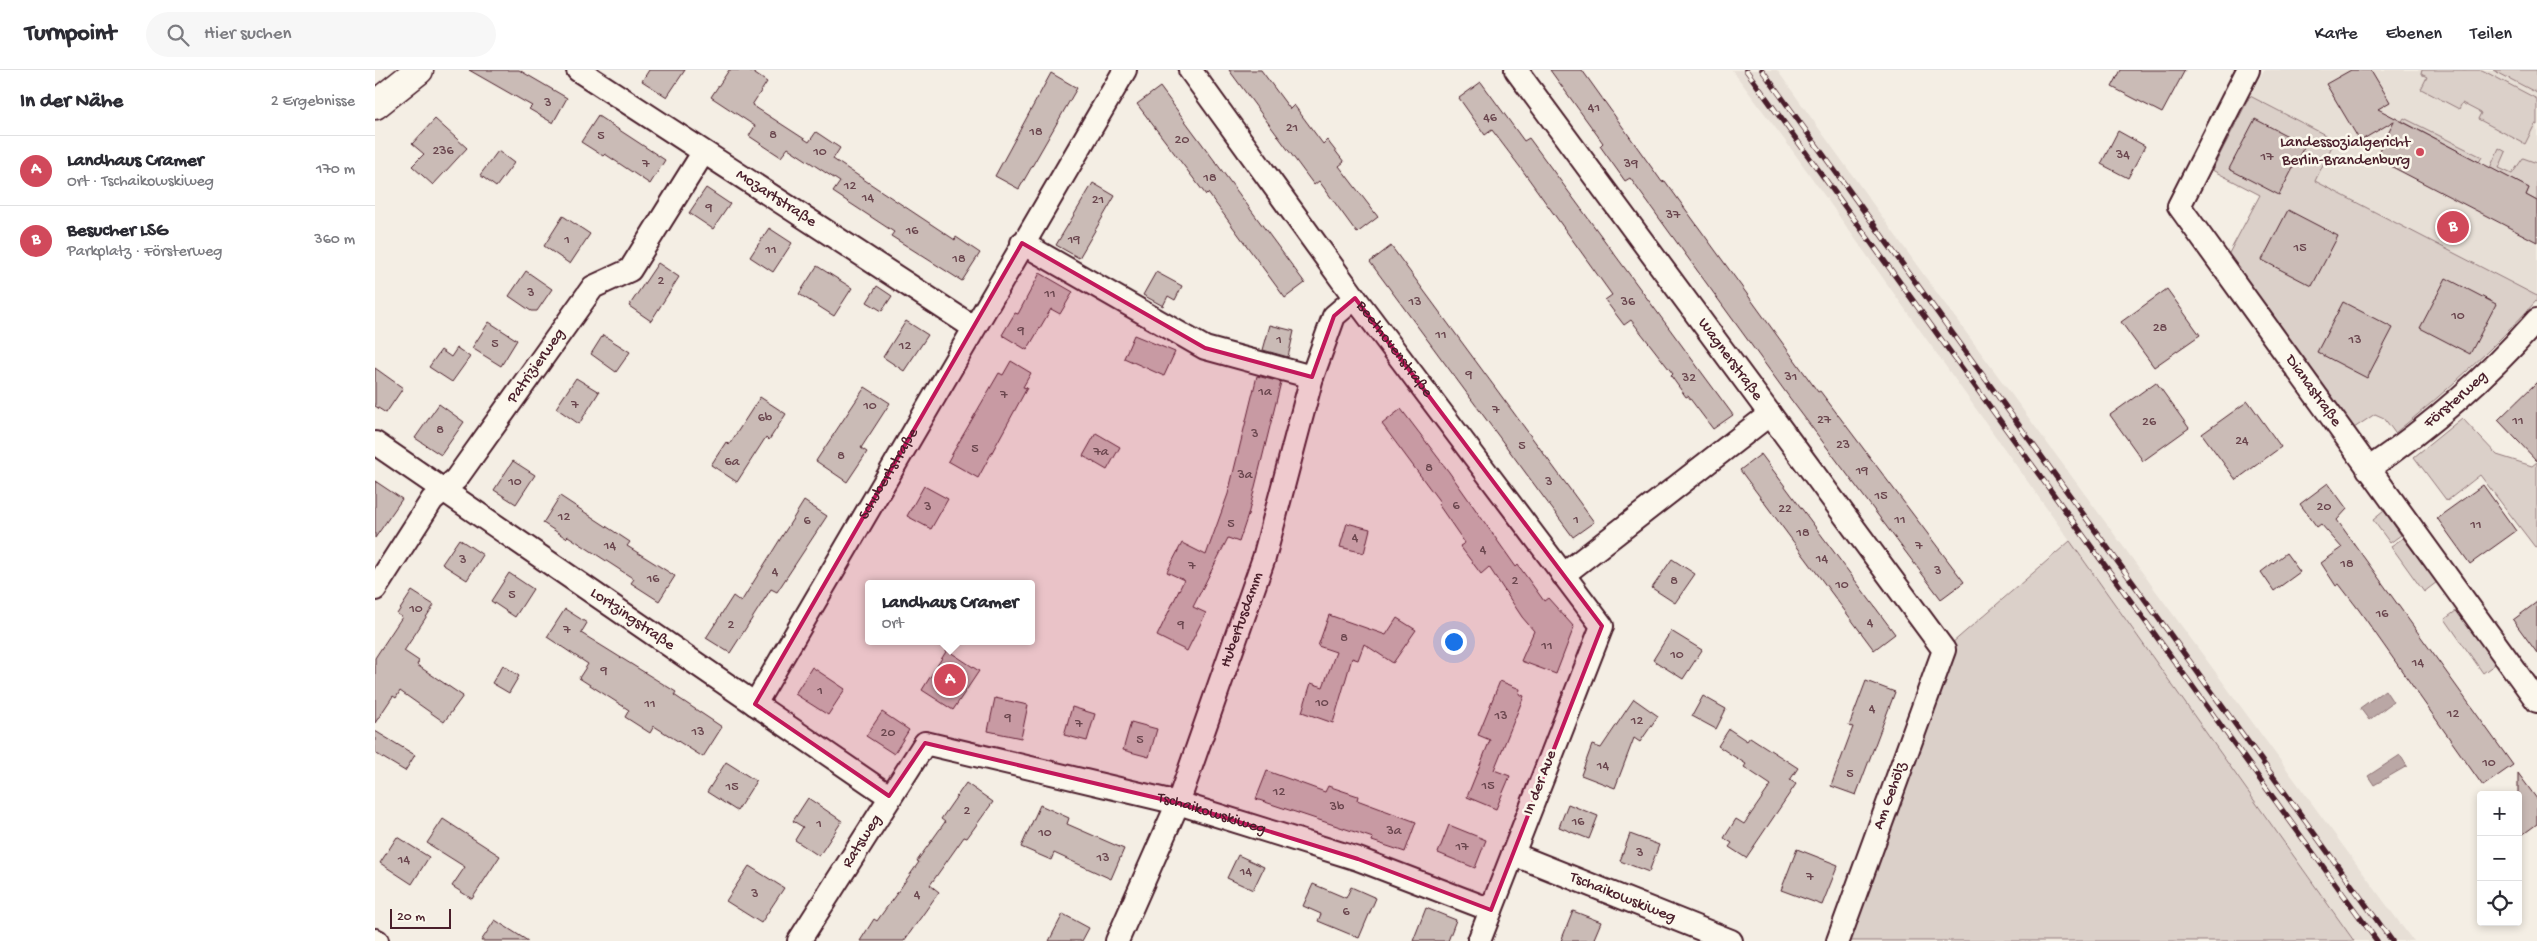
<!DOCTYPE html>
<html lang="de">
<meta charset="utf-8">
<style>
:root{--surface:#fff;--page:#f7f7f7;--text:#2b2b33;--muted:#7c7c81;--line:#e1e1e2;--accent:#d1495b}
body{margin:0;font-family:"Gochi Hand",sans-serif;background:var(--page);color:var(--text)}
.controls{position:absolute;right:15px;bottom:15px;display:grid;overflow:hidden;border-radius:5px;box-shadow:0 2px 8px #0003}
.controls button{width:45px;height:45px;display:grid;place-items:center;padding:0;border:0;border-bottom:1px solid var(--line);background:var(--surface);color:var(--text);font:25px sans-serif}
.scale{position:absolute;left:15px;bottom:12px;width:61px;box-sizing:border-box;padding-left:5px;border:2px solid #4a1f2b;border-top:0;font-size:14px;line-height:18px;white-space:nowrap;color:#4a1f2b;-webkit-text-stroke:4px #fbf7ec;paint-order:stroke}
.you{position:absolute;left:1078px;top:571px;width:18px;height:18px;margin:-12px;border:4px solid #fff;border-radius:50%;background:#1a73e8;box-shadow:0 0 0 8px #1a73e833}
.badge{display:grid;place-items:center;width:32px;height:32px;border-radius:50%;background:var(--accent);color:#fff;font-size:16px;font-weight:700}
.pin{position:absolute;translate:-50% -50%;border:2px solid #fff;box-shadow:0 1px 5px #0006}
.popup{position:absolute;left:490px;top:510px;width:170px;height:65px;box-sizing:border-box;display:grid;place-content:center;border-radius:5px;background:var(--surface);filter:drop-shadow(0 1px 4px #0005);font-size:16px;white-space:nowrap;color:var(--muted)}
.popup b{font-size:19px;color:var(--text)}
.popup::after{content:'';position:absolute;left:50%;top:100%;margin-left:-10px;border:10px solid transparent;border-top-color:var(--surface)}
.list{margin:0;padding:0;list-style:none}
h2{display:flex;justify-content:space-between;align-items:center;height:65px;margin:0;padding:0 20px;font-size:21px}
h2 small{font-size:16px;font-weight:400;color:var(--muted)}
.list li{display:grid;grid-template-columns:32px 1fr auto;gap:15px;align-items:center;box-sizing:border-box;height:70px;padding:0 20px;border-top:1px solid var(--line)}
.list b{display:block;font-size:19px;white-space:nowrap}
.list p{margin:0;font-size:16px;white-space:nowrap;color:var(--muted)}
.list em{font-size:16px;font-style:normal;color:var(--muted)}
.icon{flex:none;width:28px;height:28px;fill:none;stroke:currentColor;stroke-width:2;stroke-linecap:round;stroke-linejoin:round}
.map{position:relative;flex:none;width:2162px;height:871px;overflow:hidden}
header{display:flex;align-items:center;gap:30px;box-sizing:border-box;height:70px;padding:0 25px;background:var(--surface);border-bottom:1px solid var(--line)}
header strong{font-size:24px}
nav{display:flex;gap:28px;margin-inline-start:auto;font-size:18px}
.search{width:350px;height:45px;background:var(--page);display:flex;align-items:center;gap:12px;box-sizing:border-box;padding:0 18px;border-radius:28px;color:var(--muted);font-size:19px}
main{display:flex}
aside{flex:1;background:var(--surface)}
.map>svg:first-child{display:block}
.built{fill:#e7dfd6}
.green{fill:#dbd0c9;stroke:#92787a}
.water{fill:#baa7a5;stroke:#8d7174}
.building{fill:#cabbb6;stroke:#4a1f2b}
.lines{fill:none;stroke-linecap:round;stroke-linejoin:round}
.minor-casing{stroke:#4a1f2b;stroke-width:26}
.tertiary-casing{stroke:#4a1f2b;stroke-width:31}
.minor{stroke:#fbf7ec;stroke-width:22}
.tertiary{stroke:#fbf7ec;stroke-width:28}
.rail-casing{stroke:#4a1f2b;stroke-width:5.5}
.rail{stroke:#fbf7ec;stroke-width:4;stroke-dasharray:11;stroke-linecap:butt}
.marked{fill:#c2185b;fill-opacity:0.2;stroke:#c2185b;stroke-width:4;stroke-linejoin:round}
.poi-dot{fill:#d1495b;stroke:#fbf7ec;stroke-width:2}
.labels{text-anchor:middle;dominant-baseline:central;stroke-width:5;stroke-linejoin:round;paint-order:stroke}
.number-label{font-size:14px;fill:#6a464e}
.poi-label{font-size:16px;fill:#4a1f2b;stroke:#fbf7ec;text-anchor:end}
.street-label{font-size:16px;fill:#4a1f2b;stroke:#fbf7ec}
</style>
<header>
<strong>Turnpoint</strong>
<div class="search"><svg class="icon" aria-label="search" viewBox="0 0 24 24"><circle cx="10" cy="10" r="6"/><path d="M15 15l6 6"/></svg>Hier suchen</div>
<nav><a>Karte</a><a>Ebenen</a><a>Teilen</a></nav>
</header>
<main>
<aside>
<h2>In der Nähe<small>2 Ergebnisse</small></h2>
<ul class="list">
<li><span class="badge">A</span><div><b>Landhaus Cramer</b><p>Ort · Tschaikowskiweg</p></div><em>170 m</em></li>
<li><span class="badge">B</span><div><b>Besucher LSG</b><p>Parkplatz · Försterweg</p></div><em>360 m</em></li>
</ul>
</aside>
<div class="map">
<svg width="2162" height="871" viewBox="0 0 2162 871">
<rect width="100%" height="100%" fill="#f4eee4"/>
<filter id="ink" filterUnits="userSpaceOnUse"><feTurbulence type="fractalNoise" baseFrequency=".02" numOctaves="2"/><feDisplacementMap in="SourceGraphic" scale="10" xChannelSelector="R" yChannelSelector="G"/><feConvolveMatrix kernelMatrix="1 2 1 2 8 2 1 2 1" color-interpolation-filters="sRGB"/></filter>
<g filter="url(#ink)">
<!-- built -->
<path class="built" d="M1357,0h45l149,208 487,663h-59l-562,-791z
M1889,0h273v226l-222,-115 20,-41 -85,-44z"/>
<!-- green -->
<path class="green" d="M2047,0h60l55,29v26l-2,-1 -10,20 -47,-25 3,-6 -19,-10 -3,6 -38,-20 6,-12 -6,-3z
M2118,0h44v23z
M1875,26l85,44 -20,41 222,115v4c-44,49 -91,92 -142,133l-11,-15 -9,-4 -21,14 -126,-173 32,-60 -48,-25z
M2029,48l78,39 -3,5 -77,-41z
M2124,78l7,4 -7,16 13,6 11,-16 14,5v38l-11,-6 3,-7 -39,-20z
M2087,348l35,37 35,11 5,-4v84l-2,1 -55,-72 -33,26 -33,-44z
M2009,441l17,24 -11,8 -17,-23z
M2028,468l34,44 -13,10 -33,-46z
M1695,471l284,400h-516l106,-291z
M2085,538l38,54 -15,11 -38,-54z"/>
<!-- water -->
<path class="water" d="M2010,620l8,12 -24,18 -9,-12z
M2025,685l7,11 -33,19 -6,-9z"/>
<!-- building -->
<path class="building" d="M94,0h50l48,28 -14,25 -24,-14 3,-3z
M274,0h36l-18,27 -25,-16z
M354,0h20l18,12 -15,23 57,37 7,-10 24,16 -7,11 122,81 1,-3 24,16 -18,28 -71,-45 3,-4 -61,-40 7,-10 -52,-34 -7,9 -32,-21 6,-10 -44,-29z
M854,0h32l29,39 4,-4 29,39 4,-4 17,22 -5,4 39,51 -21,16 -38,-52 -5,4z
M1175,0h32l80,112 3,-1 153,211 2,-1 144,191 -23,17 -149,-198 -162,-223 -5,3 -25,-35 3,-3z
M1746,0h64l-23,43 -50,-26z
M1976,0h20l19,32 -12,7 151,79 -3,7 11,6v41l-162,-84 19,-37 -34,20 -34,-57z
M676,3l26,15 -58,101 -24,-13z
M1106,12l43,59 5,-3 204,277 -20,14 -25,-33 -2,1 -15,-21 2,-2 -42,-54 -7,5 -19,-25 7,-5 -89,-124 -31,-41 -7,5 -26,-37z
M785,17l145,196 -20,15 -77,-105 -2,2 -69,-91z
M223,46l67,44 -15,24 -45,-30 -2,2 -22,-14z
M60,49l32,29 -34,37 -21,-19 12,-12 -12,-10z
M1880,49l50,26 -26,50 -50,-26z
M1743,61l27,15 -17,32 -27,-14z
M123,81l16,12 -18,24 -16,-12z
M718,113l22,13 -36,62 -23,-13z
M331,118l24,16 -17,25 -24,-16z
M1913,140l50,26 -26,50 -50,-26z
M188,146l27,18 -20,30 -26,-18z
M394,158l23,15 -19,29 -23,-15z
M1016,176l203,276 -21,15 -203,-275z
M283,193l21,14 -28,44 -22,-15z
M442,196l35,22 -18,28 -35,-22z
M151,201l26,18 -15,22h-6l-22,-15z
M781,202l26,14 -7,14 -7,-4 -5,10 -20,-11z
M665,203l33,19 -13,22 -9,-5 -24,41 -25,-15 13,-22 3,1z
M2071,208l50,26 -26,50 -50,-26z
M502,216l15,10 -10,15 -15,-9z
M1792,219l33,46 -46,32 -33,-45z
M1968,232l50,26 -26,50 -50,-26z
M531,251l22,14 -24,36 -21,-14z
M114,252l28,18 -16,26 -29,-18z
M895,255l24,6 -6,26 -25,-7z
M228,265l27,17 -14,20 -25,-18z
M759,265l41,17 -11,24 -40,-18z
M82,278l13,9 -18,25 -23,-15 12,-17 10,7z
M636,291l20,12 -8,14 4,1 -49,90 -30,-17 51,-88 4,2z
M0,298l28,20 -17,25 -11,-7z
M882,306l24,6 -33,133 -9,27 -11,-4 -35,69 13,6 -19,38 -30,-15 27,-56 -17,-8 15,-29 24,12 22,-61z
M201,308l23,14 -20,32 -23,-16z
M1781,312l33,46 -46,33 -33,-46z
M2162,312v79l-39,-41z
M490,317l25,16 -29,45 6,4 -20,30 -31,-21z
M385,327l26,17 -17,26 -3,-3 -29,45 -26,-17 15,-23 3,3z
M1873,331l33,46 -45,33 -34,-46z
M64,334l25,18 -23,33 -26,-17z
M1026,339l48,63 67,95 2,-2 26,36 4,-3 26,29 -18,47 -35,-13 13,-30 -12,-14 -33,-50 -8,7 -21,-28 5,-3 -27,-39 2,-2 -58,-78z
M721,363l24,14 -13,23 -24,-14z
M1386,384l134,180 -21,16 -134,-180z
M138,391l22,14 -19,29 -22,-14z
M0,411l27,18 -27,39z
M1953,413l19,26 -10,11 176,245 -30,21 -124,-176 -20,-26 -3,2 -15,-23 21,-15 -21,-24 -4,3 -17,-23z
M2108,415l33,46 -46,33 -33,-46z
M549,416l24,13 -17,30 -24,-13z
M185,426l70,46 -3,4 48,30 -16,25 -28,-18 3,-4 -66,-43 -2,2 -23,-15z
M429,431l23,15 -50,76 -6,-3 -41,64 -24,-15 27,-42 8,6z
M972,453l23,6 -6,24 -24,-6z
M84,469l24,16 -16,25 -25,-16z
M1911,483l14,19 -26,19 -13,-19z
M1297,489l23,15 -20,29 -23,-15z
M134,503l24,16 -18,28 -24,-16z
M37,521l22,14 -30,46 15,10 -2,4 46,31 -19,26 -44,-31 -4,7 -3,-2 -18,27v-65l27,-41 -5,-3z
M2162,532v51l-24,-33z
M190,539l22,14 -6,10 95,59 -2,3 48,32 -19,30 -49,-31 -4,7 -25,-16 4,-7 -50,-32 9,-14 -41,-27z
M954,545l57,20 11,-17 19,12 -23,33 -29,-19 -6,16 -6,-2 -19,65 -31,-11 9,-29 12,4 13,-35 -18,-6z
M1296,561l31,19 -19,29 -30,-19z
M572,580l32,21 -26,39 -31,-20z
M128,595l16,11 -10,17 -17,-10z
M437,597l33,22 -17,26 -33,-21z
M1125,611l20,8 -1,5 5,2 -30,74 16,6 -14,33 -29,-12 23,-57 -12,-5z
M1491,611l29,11 -39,103 -25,-9 22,-59 -4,-1z
M1328,626l23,13 -10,20 -24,-13z
M620,628l33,7 -7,33 -33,-7z
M1259,629l24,17 -18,26 -6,-4 -19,50 -34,-13 11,-30 9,3z
M697,637l23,7 -8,27 -23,-6z
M507,642l27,18 -15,24 -28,-18z
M756,652l26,7 -8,28 -26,-7z
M1354,659l18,12 3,-4 48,31 -8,12 6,4 -50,74 -17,-11 3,-4 -8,-5 12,-19 8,5 27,-39 -27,-18 2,-3 -28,-18z
M0,661l40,24 -10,16 -30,-18z
M351,692l30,19 -19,30 -30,-19z
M892,701l58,21 3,-6 30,10 -1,4 59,22 -11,30 -33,-11 1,-3 -117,-39z
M2143,703l19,26v25l-19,14z
M591,713l27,19 -26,36 -3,-1 -34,48 9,7 -35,49h-44l14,-22 3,2 42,-59 -2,-1 28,-39 -4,-3z
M433,728l34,23 -23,35 -24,-16 8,-13 -10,-6z
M1193,734l30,12 -9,23 -30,-12z
M665,735l29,13 -2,6 57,25 -13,30 -57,-26 -3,7 -30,-13z
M68,749l57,37 -28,43 -20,-13 13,-19 -38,-24z
M1074,755l37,15 -11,28 -37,-15z
M1255,764l29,11 -10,27 -29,-11z
M22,767l32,20 -17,27 -32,-21z
M1422,779l41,16 -16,40 -41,-15z
M863,785l26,12 -11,23 -26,-12z
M374,796l35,22 -23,35 -35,-22z
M938,814l33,14 5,-11 25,11 -17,40 -41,-17 3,-7 -18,-8z
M1051,838l30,12 -8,21h-35z
M1198,841l28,11 -8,19h-32z
M688,844l26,14 -7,13h-33z
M120,850l33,21h-47z"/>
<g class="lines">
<defs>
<g id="minor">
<path id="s1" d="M203,0l395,257"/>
<path id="s2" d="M815,0l165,228 247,328 -123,315"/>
<path id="s3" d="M1141,0l428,580 -106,291"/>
<path id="s4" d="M1873,0l-69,136 358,495"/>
<path d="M647,173l183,105 107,29"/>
<path id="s5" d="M0,373l514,353"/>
<path id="s6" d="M1993,399c63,-43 119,-92 169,-149"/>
<path d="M1188,505l207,-161"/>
<path id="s7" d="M0,519l57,-89 24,-21 137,-192 37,-17 73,-117"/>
<path id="s8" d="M380,634l370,-634"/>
<path id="s9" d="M1138,784l218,87"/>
<path d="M0,870l2,1"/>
<path id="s10" d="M424,871l126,-198 253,60 180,56 133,51"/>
<path id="s11" d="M742,871l61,-138 86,-245 48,-181 22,-61 21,-18"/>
</g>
<path id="tertiary" d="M0,35l44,-35"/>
</defs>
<!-- minor casing -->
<use href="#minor" class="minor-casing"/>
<!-- tertiary casing -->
<use href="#tertiary" class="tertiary-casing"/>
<!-- minor -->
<use href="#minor" class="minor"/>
<!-- tertiary -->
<use href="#tertiary" class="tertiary"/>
<defs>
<path id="rail" d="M1371,0l631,871
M1387,0l630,871"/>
</defs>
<!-- rail casing -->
<use href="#rail" class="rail-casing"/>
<!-- rail -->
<use href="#rail" class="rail"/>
</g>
</g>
<!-- marked area -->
<path class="marked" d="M647,173l183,105 107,29 22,-61 21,-18 247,328 -111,284 -133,-51 -180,-56 -253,-60 -36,53 -134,-92z"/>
<!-- markers -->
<circle class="poi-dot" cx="2045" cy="82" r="5"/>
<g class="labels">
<!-- number labels -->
<g class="number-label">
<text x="173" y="33">3</text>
<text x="1219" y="38">41</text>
<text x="1115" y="48">46</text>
<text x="917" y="58">21</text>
<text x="661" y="62">18</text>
<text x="398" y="65">8</text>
<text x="226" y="66">5</text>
<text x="807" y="70">20</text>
<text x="68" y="81">236</text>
<text x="445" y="82">10</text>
<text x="1748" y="85">34</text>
<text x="1892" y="87">17</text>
<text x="271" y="94">7</text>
<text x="1256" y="94">39</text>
<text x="835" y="108">18</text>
<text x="475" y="116">12</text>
<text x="493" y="128">14</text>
<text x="723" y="130">21</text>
<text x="334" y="138">9</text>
<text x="1298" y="145">37</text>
<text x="537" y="161">16</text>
<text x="192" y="170">1</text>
<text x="699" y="170">19</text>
<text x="1925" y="178">15</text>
<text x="396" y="180">11</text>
<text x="584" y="189">18</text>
<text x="286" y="211">2</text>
<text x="156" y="223">3</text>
<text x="675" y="224">11</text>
<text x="1040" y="232">13</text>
<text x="1253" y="232">36</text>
<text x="2083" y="246">10</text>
<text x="1785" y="258">28</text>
<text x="646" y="261">9</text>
<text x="1066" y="265">11</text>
<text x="904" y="270">1</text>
<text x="1980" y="270">13</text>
<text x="120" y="274">5</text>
<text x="530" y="276">12</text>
<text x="1094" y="305">9</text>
<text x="1416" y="307">31</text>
<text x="1314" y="308">32</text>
<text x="890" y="322">1a</text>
<text x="629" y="325">7</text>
<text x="200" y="335">7</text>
<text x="495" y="336">10</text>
<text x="1121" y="340">7</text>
<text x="390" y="348">6b</text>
<text x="1449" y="350">27</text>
<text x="2143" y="351">11</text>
<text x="1774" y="352">26</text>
<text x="65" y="360">8</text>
<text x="880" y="364">3</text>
<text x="1867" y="371">24</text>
<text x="1468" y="375">23</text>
<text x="1147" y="376">5</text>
<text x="600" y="379">5</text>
<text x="726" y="382">7a</text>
<text x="466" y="386">8</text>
<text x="357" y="392">6a</text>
<text x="1054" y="398">8</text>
<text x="1487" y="401">19</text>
<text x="870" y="405">3a</text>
<text x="140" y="412">10</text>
<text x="1174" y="412">3</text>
<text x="1506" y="426">15</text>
<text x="1081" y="436">6</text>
<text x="553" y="437">3</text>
<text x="1949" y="437">20</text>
<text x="1410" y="439">22</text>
<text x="189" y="447">12</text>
<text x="1201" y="450">1</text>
<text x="1525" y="450">11</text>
<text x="432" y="451">6</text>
<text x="856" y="454">5</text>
<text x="2101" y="455">11</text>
<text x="1428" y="463">18</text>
<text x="980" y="468">4</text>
<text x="235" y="476">14</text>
<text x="1544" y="476">7</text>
<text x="1108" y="480">4</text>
<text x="1447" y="489">14</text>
<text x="88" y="490">3</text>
<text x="1972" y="494">18</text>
<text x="817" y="496">7</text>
<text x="1563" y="501">3</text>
<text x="400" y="502">4</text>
<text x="278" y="509">16</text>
<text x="1140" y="511">2</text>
<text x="1299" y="511">8</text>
<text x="1467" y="515">10</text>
<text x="137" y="525">5</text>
<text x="41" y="539">10</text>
<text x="2007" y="544">16</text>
<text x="1495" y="553">4</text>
<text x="356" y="555">2</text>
<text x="806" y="555">9</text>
<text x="192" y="560">7</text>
<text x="969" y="568">8</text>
<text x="1172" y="576">11</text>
<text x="1302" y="585">10</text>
<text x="2043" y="593">14</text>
<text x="229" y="601">9</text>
<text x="445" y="621">1</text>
<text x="947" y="633">10</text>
<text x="275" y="634">11</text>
<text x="1497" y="639">4</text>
<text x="2078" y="644">12</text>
<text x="1126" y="646">13</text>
<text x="633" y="648">9</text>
<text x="1262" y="651">12</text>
<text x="704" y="654">7</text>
<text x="323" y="662">13</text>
<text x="513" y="663">20</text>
<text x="765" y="670">5</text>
<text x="2114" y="693">10</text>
<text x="1228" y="696">14</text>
<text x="1475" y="704">5</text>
<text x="1113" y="716">15</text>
<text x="357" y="717">15</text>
<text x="904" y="722">12</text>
<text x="962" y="737">3b</text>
<text x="592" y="741">2</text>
<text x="1203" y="752">16</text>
<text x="444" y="754">1</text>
<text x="1019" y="761">3a</text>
<text x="670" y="763">10</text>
<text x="1087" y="777">17</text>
<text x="1265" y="783">3</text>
<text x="728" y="788">13</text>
<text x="29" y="790">14</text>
<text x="871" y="802">14</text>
<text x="1435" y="807">7</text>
<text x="380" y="824">3</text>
<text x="542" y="825">4</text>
<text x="971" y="842">6</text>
</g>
<!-- poi labels -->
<g class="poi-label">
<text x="2035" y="73">Landessozialgericht<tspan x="2035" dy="18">Berlin-Brandenburg</tspan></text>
</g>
<!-- street labels -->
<g class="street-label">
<text stroke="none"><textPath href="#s1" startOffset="236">Mozartstraße</textPath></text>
<text stroke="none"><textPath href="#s2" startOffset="346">Beethovenstraße</textPath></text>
<text stroke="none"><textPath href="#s3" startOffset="360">Wagnerstraße</textPath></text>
<text stroke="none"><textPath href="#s7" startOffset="276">Patrizierweg</textPath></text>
<text stroke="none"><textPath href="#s4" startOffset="381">Dianastraße</textPath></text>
<text stroke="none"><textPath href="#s6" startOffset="112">Försterweg</textPath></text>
<text stroke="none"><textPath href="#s8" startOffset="266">Schubertstraße</textPath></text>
<text stroke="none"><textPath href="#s5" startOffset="312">Lortzingstraße</textPath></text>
<text stroke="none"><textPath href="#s11" startOffset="345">Hubertusdamm</textPath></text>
<text transform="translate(1166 713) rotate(-69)">In der Aue</text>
<text transform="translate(1516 726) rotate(-70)">Am Gehölz</text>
<text stroke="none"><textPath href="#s10" startOffset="530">Tschaikowskiweg</textPath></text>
<text stroke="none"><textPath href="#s10" startOffset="118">Ratsweg</textPath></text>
<text stroke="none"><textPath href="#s9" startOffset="118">Tschaikowskiweg</textPath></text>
</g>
</g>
</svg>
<div class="controls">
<button>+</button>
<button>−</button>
<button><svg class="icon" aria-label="locate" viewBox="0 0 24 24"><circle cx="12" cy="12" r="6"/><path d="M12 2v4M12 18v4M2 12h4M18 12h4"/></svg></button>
</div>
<div class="scale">20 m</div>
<div class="you"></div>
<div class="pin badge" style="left:575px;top:610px">A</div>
<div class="popup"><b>Landhaus Cramer</b>Ort</div>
<div class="pin badge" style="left:2078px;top:157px">B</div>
</div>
</main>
